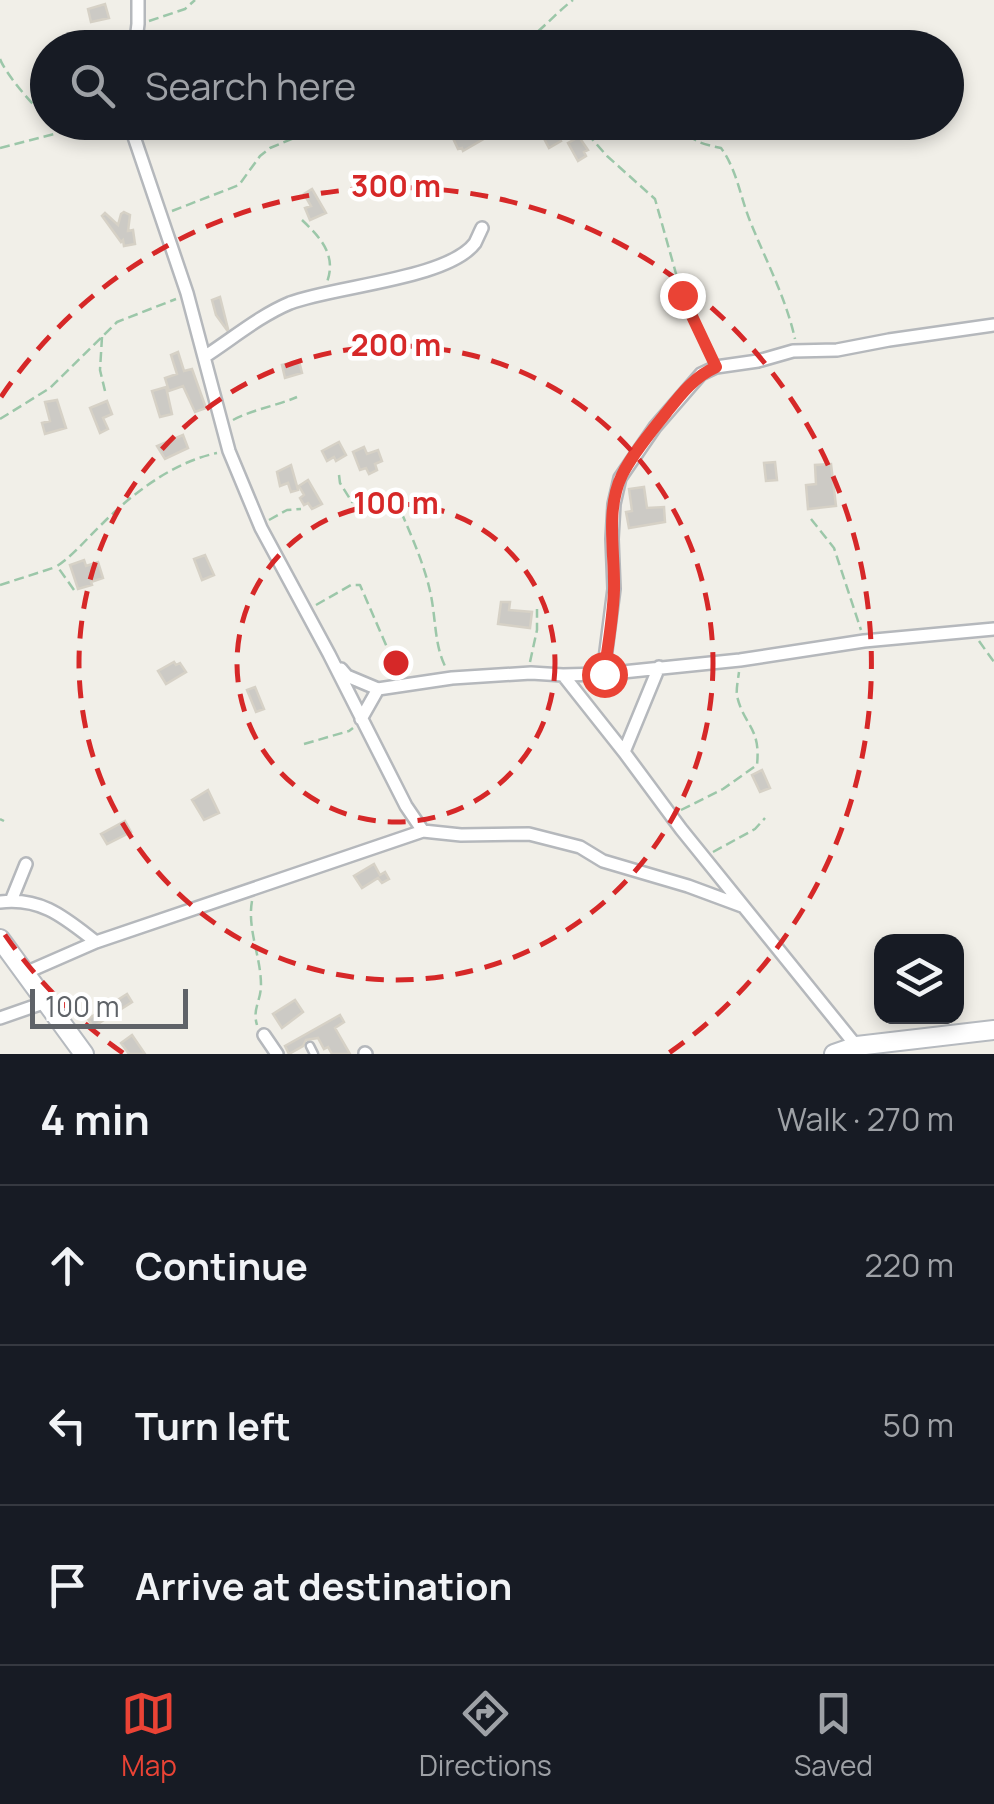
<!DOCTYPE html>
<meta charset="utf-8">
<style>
:root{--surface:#171b24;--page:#242831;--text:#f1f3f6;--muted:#9ea1a6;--line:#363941;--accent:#ea4335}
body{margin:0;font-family:Manrope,sans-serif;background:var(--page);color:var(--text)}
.controls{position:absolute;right:30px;bottom:30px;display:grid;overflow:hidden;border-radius:20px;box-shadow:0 5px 15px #0003}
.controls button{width:90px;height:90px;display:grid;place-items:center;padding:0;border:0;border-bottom:2px solid var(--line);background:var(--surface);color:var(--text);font:50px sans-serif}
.scale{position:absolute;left:30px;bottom:25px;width:158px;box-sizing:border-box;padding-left:10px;border:5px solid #5f6368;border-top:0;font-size:28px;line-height:35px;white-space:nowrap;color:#5f6368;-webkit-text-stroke:8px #fff;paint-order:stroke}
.stop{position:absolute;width:30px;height:30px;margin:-22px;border:8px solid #ea4335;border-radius:50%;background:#fff}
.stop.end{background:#ea4335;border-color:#fff;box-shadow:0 2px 10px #0008}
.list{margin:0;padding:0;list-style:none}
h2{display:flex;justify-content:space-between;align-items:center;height:130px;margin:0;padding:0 40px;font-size:42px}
h2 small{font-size:32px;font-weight:400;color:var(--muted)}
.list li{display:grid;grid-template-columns:65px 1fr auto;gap:30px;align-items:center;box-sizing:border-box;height:160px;padding:0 40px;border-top:2px solid var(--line)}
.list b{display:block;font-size:38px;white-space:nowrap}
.list em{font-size:32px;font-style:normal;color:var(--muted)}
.icon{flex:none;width:55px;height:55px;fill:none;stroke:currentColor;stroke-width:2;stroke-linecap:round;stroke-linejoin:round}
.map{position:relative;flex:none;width:994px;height:1054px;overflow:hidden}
.search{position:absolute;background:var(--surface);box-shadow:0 5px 15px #0003;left:30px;right:30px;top:30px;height:110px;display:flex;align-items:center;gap:25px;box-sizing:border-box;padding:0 35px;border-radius:55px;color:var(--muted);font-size:38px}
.sheet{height:610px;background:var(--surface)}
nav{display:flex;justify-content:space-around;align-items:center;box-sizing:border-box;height:140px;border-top:2px solid var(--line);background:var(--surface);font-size:28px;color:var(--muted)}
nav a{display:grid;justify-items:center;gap:5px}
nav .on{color:var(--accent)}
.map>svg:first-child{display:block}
.building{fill:#cccac5;stroke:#d6d1c6;stroke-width:2.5}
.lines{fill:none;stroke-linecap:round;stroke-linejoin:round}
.lane-casing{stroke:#b5b8bc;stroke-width:11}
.street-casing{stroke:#b5b8bc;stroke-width:16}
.secondary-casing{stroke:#b6babf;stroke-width:22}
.path{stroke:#9cc7a9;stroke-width:2.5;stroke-dasharray:10 5;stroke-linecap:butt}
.lane{stroke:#fff;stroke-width:6}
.street{stroke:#fff;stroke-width:11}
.secondary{stroke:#fff;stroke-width:18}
.route{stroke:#ea4335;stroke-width:12}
.ring{fill:none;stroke:#d62828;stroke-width:5;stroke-dasharray:18 12}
.centre{fill:#d62828;stroke:#fff;stroke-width:5}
.ring-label{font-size:30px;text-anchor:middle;font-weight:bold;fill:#d62828;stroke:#fff;stroke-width:9;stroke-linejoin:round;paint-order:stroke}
</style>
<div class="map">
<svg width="994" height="1054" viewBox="0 0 994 1054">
<rect width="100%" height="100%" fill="#f1efe8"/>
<!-- building -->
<path class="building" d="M105,4l4,14 -18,4 -3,-13z
M449,122h40l5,11 -31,18 -1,-3 -4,1 -6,-13 2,-1z
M551,123l10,18 -12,7 -10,-19z
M579,137l9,13 -4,2 2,4 -8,5 -10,-18z
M312,189l14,24 -16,7 -5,-12 6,-2 -7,-12z
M124,212l6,3 -2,16 5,-1 2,14 -11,2 -1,-6 -2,2 -19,-26 3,-3 13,12 3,-11z
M220,297l8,32 -1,1 -11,-15 -4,-15z
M178,352l6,19 8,-2 14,39 -11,4 -12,-26 -14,5 -4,-13 12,-4 -6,-19z
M299,361l3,12 -17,5 -3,-13z
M166,387l6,27 -12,3 -8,-26z
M57,400l9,28 -21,6 -3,-11 8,-2 -5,-19z
M107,401l5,13 -9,4 5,11 -8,4 -10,-25z
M183,435l5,13 -23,11 -8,-13z
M339,442l7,13 -10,6 -2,-4 -7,4 -5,-10z
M364,447l3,7 11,-4 4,11 -7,3 2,6 -8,4 -3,-6 -6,2 -7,-18z
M775,462l2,18 -11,1 -2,-18z
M831,464l5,42 -28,3 -2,-24 10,-1 -1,-19z
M291,465l7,25 -7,2 -3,-9 -8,3 -3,-14z
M308,480l14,24 -10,5 -4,-6 -4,2 -4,-7 4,-3 -5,-9z
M644,487l3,21 17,-1 1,15 -36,6 -3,-16 6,-1 -3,-22z
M205,555l9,20 -12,5 -8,-21z
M84,560l2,6 12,-4 5,16 -12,4 1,3 -14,4 -8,-24z
M501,602h9l-1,8 23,2 -2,16 -32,-4z
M174,662l2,3 4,-2 6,9 -20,12 -8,-13z
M255,687l9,22 -8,3 -9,-22z
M762,770l8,18 -10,4 -8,-17z
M208,790l11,23 -15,7 -12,-20z
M125,821l6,11 -24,12 -6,-10z
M374,864l6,11 5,-3 4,7 -7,4 -4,-5 -16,10 -8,-12z
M127,994l5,8 -39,25 -5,-8z
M295,1000l8,12 -21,16 -9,-14z
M340,1015l4,7 -9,6 15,26h-18l-4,-7 -4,2 -6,-11 -12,2 -3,6 -14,8 -4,-8z
M132,1035l13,19h-16l-8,-11z"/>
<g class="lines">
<defs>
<path id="lane" d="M310,1046l4,8"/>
<path id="street" d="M135,48l3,-24v-24
M129,122l58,171 42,158 32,77 68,126 77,152 17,25 38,4 68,-1 51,13 23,14 85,25 54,20
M204,357c28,-18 55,-41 86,-54 44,-17 158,-24 185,-60 1,-2 6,-13 7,-15
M341,669l6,7 31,13 74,-11 79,-5 32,2 40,-1 137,-14 124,-19 130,-12
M603,674l11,-85 -2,-50 2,-35 6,-26 35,-51 46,-53 15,-7 42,-6 35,-10 44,-1 52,-10 105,-15
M563,675l61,77 57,77 177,219
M361,719l17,-30
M624,752l35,-85
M11,901l15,-37
M0,902c42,-5 65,16 96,40l327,-111
M25,973l71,-31
M0,1018l46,-16
M264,1035l13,19
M365,1053l1,1"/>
<path id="secondary" d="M0,939l84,115
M834,1054l23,-8 137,-16"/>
</defs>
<!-- lane casing -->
<use href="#lane" class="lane-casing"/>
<!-- street casing -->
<use href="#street" class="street-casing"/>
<!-- secondary casing -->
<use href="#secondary" class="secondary-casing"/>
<!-- path -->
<path class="path" d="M149,21l36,-12 10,-9
M531,40l22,8
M513,48c23,-10 40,-33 60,-48
M0,59c5,14 35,50 48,59
M57,122l10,4 19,-4
M577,122l30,34 48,43 27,96 29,61
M680,122c8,19 22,22 41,26 16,22 19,48 29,73 16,40 36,77 45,118
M0,148l54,-14 13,-8
M172,211l67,-26 21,-29 10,-8 63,-26
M302,220c18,17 35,35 25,62
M102,337l-2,33 5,21
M0,419l50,-31 67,-66 59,-23
M233,420c21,-11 43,-14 64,-23
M339,475l1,8 12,19 40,-6 5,6c12,29 26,58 33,89 6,25 4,55 16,77
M811,519l23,29 27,82
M269,520l18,-10 14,-1
M0,585l56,-18
M74,590l-17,-24c18,-12 30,-28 46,-43 31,-31 71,-61 114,-70
M316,605l35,-20h9l39,90
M979,641l15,21
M530,662l7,-32v-21
M304,744l45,-13 4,-3
M681,810l42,-21 34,-24c4,-38 -13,-39 -20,-69 -1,-7 1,-16 2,-24
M0,819l4,2
M713,852l42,-23 10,-11
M252,901c-5,28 9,56 9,84 0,16 -9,24 -4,40"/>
<!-- lane -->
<use href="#lane" class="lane"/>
<!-- street -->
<use href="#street" class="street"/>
<!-- secondary -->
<use href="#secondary" class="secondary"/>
</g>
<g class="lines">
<!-- route -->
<path class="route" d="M604,674c4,-28 9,-56 10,-84 1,-37 -9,-80 8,-115 11,-22 29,-43 44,-62 15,-19 28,-36 50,-46l-34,-72"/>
</g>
<!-- distance rings -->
<g class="ring">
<circle cx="396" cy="663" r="159"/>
<circle cx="396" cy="663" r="317"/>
<path d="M123 1053A476 476 0 0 1 1 929M1 397A476 476 0 1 1 669 1053"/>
</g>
<circle cx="396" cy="663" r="15" class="centre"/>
<g class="ring-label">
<text x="396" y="197">300 m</text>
<text x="396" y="356">200 m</text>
<text x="396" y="514">100 m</text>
</g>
</svg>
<div class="controls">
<button><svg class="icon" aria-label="layers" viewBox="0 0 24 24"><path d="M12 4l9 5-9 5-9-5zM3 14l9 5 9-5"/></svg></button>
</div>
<div class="scale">100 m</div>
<div class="stop" style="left:604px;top:674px"></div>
<div class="stop end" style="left:682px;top:295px"></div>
<div class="search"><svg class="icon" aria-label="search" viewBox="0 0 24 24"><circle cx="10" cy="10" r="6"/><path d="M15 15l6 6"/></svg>Search here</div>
</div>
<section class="sheet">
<h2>4 min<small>Walk · 270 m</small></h2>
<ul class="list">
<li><svg class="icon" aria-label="ahead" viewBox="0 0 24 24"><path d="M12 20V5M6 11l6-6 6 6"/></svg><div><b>Continue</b></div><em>220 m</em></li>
<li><svg class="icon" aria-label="left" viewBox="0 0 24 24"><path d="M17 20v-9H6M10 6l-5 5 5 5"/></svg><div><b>Turn left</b></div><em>50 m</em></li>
<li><svg class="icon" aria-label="arrive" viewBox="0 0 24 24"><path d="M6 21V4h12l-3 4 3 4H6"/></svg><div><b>Arrive at destination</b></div></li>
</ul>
</section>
<nav>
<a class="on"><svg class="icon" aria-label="map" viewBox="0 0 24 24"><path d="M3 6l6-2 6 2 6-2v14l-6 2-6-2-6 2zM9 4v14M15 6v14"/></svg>Map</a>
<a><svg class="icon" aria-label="directions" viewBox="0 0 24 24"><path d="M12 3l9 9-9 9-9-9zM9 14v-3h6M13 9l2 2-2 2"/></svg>Directions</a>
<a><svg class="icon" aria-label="saved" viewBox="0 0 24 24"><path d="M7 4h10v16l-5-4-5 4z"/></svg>Saved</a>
</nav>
